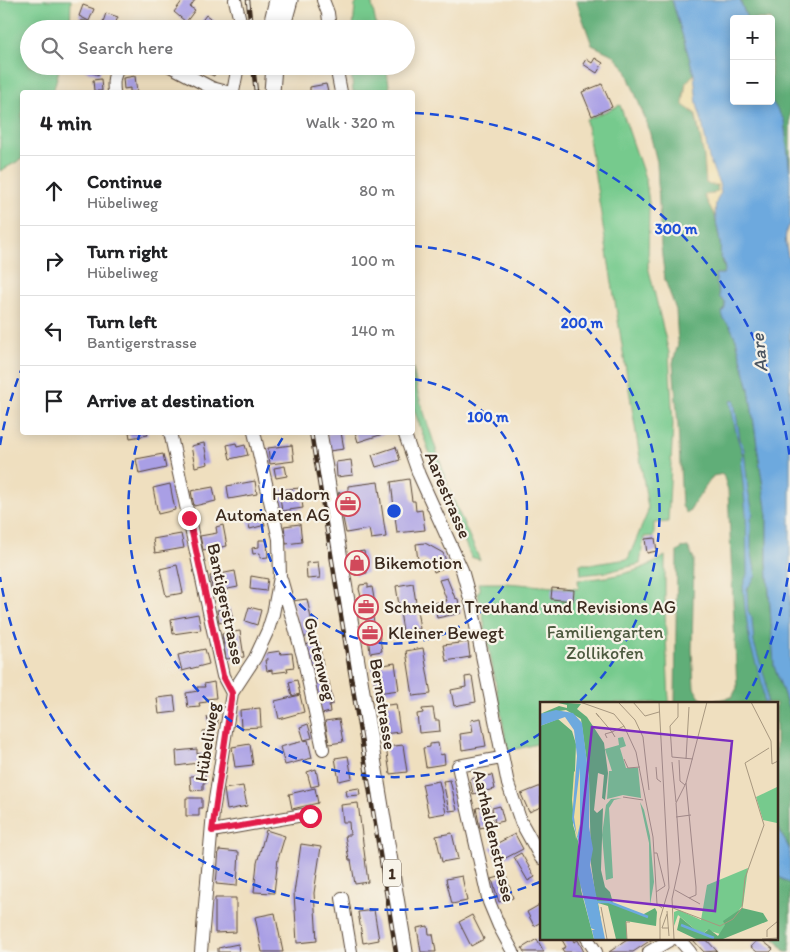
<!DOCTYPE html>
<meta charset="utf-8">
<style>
:root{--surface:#fff;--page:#f2f2f2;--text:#202124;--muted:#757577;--line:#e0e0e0}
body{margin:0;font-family:Itim,sans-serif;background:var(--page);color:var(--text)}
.controls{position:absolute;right:15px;top:15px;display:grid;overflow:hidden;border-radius:5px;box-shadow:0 2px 12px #0003}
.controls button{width:45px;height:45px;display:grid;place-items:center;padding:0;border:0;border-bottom:1px solid var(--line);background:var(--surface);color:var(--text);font:25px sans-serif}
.stop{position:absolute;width:15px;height:15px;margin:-11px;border:4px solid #e11d48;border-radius:50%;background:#fff}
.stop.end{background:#e11d48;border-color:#fff;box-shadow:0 1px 5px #0008}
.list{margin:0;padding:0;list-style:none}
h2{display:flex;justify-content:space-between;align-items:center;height:65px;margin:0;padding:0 20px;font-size:21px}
h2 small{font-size:16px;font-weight:400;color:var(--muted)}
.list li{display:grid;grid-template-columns:32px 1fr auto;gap:15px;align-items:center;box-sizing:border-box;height:70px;padding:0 20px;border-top:1px solid var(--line)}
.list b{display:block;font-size:19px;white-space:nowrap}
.list p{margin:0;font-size:16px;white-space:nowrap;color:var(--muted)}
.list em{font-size:16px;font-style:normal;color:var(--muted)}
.icon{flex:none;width:28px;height:28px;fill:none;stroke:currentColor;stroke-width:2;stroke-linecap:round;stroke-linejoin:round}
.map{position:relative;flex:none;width:790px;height:952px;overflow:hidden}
.search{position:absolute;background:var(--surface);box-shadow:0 2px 12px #0003;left:20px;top:20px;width:395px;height:55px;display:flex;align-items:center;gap:12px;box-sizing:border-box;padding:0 18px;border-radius:28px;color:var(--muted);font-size:19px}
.panel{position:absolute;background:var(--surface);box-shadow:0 2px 12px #0003;left:20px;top:90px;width:395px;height:345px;border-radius:5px}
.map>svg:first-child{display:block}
.green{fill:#76ca8d;stroke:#587a56}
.forest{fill:#60ae78;stroke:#4e6c4b}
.sand{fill:#eeda9e;stroke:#94825e}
.water{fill:#6da9de;stroke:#546a7e}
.building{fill:#a99fe5}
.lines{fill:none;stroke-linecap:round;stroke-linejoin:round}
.minor-casing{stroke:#564536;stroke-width:14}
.major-casing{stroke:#564536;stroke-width:17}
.minor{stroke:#fff;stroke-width:12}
.major{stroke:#fff;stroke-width:15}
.rail-casing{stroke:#3b2a1e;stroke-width:4.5}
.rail{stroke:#f7f3e8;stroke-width:2.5;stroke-dasharray:8;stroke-linecap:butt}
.route{stroke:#e11d48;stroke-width:6}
.ring{fill:none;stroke:#1d4ed8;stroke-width:2.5;stroke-dasharray:9 6}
.labels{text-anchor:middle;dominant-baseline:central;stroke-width:4.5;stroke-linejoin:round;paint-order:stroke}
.shield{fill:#f7f3e8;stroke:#73665b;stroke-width:1}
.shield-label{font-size:16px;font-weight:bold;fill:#3b2a1e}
.poi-label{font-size:18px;fill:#3b2a1e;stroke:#f7f3e8;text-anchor:start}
.street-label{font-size:18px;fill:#3b2a1e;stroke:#f7f3e8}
.park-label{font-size:18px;fill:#4d5a3f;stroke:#f7f3e8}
.water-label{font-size:19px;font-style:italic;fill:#4c5661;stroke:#f7f3e8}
.inset-river{fill:none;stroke:#6da9de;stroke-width:2.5}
.inset-road{fill:none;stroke:#a7977f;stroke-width:1}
.view{fill:#7b2cbf;fill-opacity:0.15;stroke:#7b2cbf;stroke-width:2.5}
.inset-edge{fill:none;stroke:#3b2a1e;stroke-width:2.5}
.centre{fill:#1d4ed8;stroke:#f7f3e8;stroke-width:2.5}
.ring-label{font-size:15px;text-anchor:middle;font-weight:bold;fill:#1d4ed8;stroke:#f7f3e8;stroke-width:4.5;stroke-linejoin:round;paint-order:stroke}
</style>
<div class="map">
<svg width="790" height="952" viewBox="0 0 790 952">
<rect width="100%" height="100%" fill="#f7f3e8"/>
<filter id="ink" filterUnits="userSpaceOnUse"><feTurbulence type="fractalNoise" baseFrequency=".02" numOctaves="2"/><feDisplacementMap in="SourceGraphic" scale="10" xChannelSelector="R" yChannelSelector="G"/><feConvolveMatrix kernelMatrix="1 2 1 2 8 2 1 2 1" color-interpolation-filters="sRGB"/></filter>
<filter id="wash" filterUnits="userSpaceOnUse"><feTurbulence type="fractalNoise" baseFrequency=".0096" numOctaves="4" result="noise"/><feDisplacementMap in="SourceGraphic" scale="20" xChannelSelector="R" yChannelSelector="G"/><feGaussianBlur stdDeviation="1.12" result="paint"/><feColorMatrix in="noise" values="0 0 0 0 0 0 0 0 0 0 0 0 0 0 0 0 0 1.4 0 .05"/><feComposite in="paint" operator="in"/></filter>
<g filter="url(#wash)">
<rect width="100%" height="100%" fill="#efdfbf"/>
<!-- green -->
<path class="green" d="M0,0h71l-1,29h-41v37h31l-7,26h-31v67l-22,12z
M358,0h13l6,29h-24l2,-23z
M351,66h35l4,26h-37z
M620,105l26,76 3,22 -1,63 21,87 4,71 -5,98 -14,1v13l-10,1 -4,27 -33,8 -26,3 -1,-11h14l34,-5 19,-45 1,-6 -62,-388z
M413,368l5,26 33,101 29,65 -9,-3 -27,-64 -31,-86z
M665,556v55l4,92h-128v40l-33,8 -26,-140 -5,-19 3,-1 -2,-8h28l73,6 -1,-9c29,-2 63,-7 87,-24z"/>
<!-- forest -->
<path class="forest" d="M576,0h96l22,74 -8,9 -3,15 8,13 4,3 9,42 2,27 11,2 1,6 -7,4h-7l11,21 6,30 -1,6 5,18 -2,4 -8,1 10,27 -1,18 6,6 6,13 13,50 18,126v47l7,104 16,46v138l-14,-27v-120h-101l2,-151 4,-4 7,-1 6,12 -2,91 2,38 6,10 8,4 24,-5 5,-9 -9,-198 -5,-16 -10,2 -26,38 -5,-8 -4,-81 -5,-62 5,-19 -2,-34 -11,-30 -4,-33 -4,-85 -9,-36 -23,-58 -12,-13 -21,-10z
M740,0h50v173l-6,-53 -13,-20v-81h-24z
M776,875l14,9v68h-4l-12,-14h2z"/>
<!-- sand -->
<path class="sand" d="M694,74l28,66 7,165 -9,-7 -5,-24h8l2,-5 -2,-9 -2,-2v-12l-6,-30 -11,-21 10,-1 1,-2 3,-1 -1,-6h-7l-4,-2 -2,-27 -8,-42 -13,-9 3,-22z"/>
<!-- water -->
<path class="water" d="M672,0h68l7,19h-13v82l37,-1 13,20 6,53v52c-9,9 -2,29 0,41v446l-16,-46 -7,-104v-47l-18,-126 -13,-50 -6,-13 -6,-6 -2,-7 3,-5v-6l-5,-4 -5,-24h8l2,-4 -2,-10 -2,-2c-1,-5 0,-10 -1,-15 -2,-16 -10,-37 1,-50l-2,-10 -3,-6 -7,-19 -7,-36 -5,-18 -3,-30z
M734,399l6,40 4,10 4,40 5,24 -2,7v28l5,28 -9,13 1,22 4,7 2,25 12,39 1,21h-3l-2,-20 -12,-39 -5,-35 -2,-23 4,-12 -1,-60 -5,-49 2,-10 -6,-18 -7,-35z
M776,823l14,27v34l-14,-9z"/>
<g id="blocks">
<!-- building -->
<path class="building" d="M183,0h12l-5,7 5,3 -9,12 -12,-10z
M83,5l11,4 -5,12 -10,-5z
M106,13l12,4 -5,12 -11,-4z
M206,15l10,7 -5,7h-9l-4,-3z
M595,58l8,5 -6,10 -14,-9 3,-5 6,4z
M86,66h16l-3,9 -15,-5z
M207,66h10l-3,10 -9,-4z
M135,76l2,16h-7v-4l-6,1 -1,-11z
M101,79l1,12h-8l-1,-11z
M326,84l2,8h-18v-5z
M602,84l10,23 -20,9 -10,-24z
M129,432h18l1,3 -18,3z
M341,432l3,17 -15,2 -2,-17z
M355,432h31v1l-28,9z
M204,443l4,21 -13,3 -4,-21z
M236,443l1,4 8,-2 3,10 -18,4 -3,-14z
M292,445l2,16 -24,3 -2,-16z
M396,447l4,13 -24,7 -4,-12z
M163,454l3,14 -27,6 -3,-15z
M351,460l2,15 -16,2 -1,-15z
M285,466l2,10 -11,2 -2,-10z
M409,479l3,22h3l1,10 6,-1 3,20 -28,3 -6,-51z
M255,481l2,13 -28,5 -2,-13z
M378,482l8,55 -15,2 -2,-10 -23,4 -8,-40 10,-2v-5z
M170,484l5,26 -17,4 -5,-26z
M213,487l3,14 -22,5 -3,-15z
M300,488l3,20 -21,3 -3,-21z
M262,513l3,12 -15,4 -3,-12z
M300,524l2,18 -16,2 -2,-18z
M223,525l4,21 -24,4 -3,-14 17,-3 -1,-6z
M181,534l3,14 -29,5 -2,-14z
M655,538l2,13 -10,2 -2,-14z
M259,540h8l1,17 -8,1v-5l-7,1 -1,-6 7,-1z
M425,543l18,10 5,13 -14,6 -2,-8 -8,-4 -6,1 -2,-17z
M364,551l3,22 -12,2 -3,-22z
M318,562l2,16 -13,1 -1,-16z
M177,565l6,28 -17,3 -6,-27z
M235,571l3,16 -25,5 -3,-16z
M251,576l17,3 -2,12 -16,-2z
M447,578l8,20 3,1 3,14 -24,5 -2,-15 12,-2 -8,-21z
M413,583l7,46 -17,2 -7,-45z
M368,584v4l4,-1 4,23 -4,1 3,17 3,-1 4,24 -12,2 -5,-41 -6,-23 1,-4z
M552,588l22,2 -1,11 -22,-2z
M307,599l6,29 -5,1 1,7 -7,2 -10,-37z
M249,607l12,3 -4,15 -12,-4z
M230,608l3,12 -14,3 -2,-13z
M198,614l3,16 -28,4 -2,-15z
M240,631l4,26 -18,2 -4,-25z
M319,642l4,24 -5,1 1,8 -7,1 -7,-31z
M468,642l2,15 -24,4 -3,-16z
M423,648l8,46 -18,2 -7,-45z
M205,649l4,15 -27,7 -4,-16z
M280,651l1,3 11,-1 2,14 -7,1 1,3 -16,2v-3l-5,1 -2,-11h3l-1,-7z
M395,663l4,27 -22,3 -5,-26z
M472,676l4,26 -22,4 -3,-16 15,-3 -1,-10z
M297,680l3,14 -8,2 -3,-14z
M329,681l4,23 -4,1 1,7 -8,2 -7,-31z
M214,682l2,16 -10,1 1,3 -8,1 1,4 -12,1 -2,-15 12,-2 -1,-4h8l-1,-3z
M300,695l4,17 -25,7 -4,-18z
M174,696l2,16 -17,2 -2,-16z
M396,704l4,28 -17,2 -3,-28z
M260,708l1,19 -20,1 -1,-18z
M433,708l2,12h4l1,11 -21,2 -2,-19 6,-1 -1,-4z
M216,715l2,9 -9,1 -2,-8z
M481,718l5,28 -24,4 -2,-16 13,-2 -2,-12z
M339,719l4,23 -14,2 -4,-23z
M308,724l4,14 -8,2 -4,-13z
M214,730l1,9 -11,1 -1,-9z
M308,740l4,18 -27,7 -5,-18z
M438,743l2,12 4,-1 1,10 -19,3 -3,-19 7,-1v-3z
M250,744l3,21 -18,2 -3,-20z
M403,745l4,27 -17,2 -4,-27z
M197,749v5l6,-1 1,9 -27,4 -1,-15z
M348,756l4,22 -13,3 -4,-23z
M316,769l3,16 -8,2 -4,-15z
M200,774h5l1,9h-3v7l-12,1 -1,-15h10z
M492,775l3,14 -22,5 -3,-15z
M450,780l7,30 -8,1 -6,-30z
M439,781l7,32 -17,3 -7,-32z
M243,786l4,20 -20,4 -3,-21z
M541,786v21l-12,5 -8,-18z
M315,788l3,15 -26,6 -3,-15z
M359,788l1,7 -13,1 -1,-6z
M186,798h16v10h-3v8h-13z
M358,803l10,79 -13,2 -4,-24h-2l-4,-25h5l-1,-13h-6l-2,-17z
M489,806l4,19 -13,3 -4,-20z
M500,806l4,15 -9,2 -3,-15z
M266,830l19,6 -7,23 -4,34 -20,-1 3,-29z
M452,833l6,26 -16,3 -6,-26z
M515,834l8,15 -25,13 -8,-15z
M301,844l20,3 -7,46 3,48 -20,2 -3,-50z
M219,850l20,2 -2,34 -21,-2z
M521,853l14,24 -7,4 -14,-24z
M506,875l7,23 -14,4 -7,-23z
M462,876l5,25 -15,3 -6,-25z
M215,898h21v34l-21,1z
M541,904v18l-7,4 -7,-14z
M374,910l5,30 -16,3 -5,-31z
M275,913l8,39h-21l-7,-35z
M472,915l12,24 -13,7 -12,-24z
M428,926l1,8h4l3,18h-15l-4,-24z
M561,938h11l2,4 4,-2 6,12h-20l-2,-3 4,-2z
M630,938h24l-21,14h-24z
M695,938h10l12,13 -13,1 -11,-12z
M759,938l14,11 -3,3h-13l-6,-5z
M537,939l7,13h-20l-2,-4z
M238,944l1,8h-21v-4z"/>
</g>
</g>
<g filter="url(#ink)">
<use href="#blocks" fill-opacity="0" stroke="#564536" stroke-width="1"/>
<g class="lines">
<defs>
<path id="minor" d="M235,0l7,29
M323,0l5,13 2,16
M83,27l5,2
M170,66l42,22 15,4
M336,66l5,26
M114,92c-1,-10 -1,-17 6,-26
M233,92l5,-26
M170,432l53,244 9,17
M404,432l15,43 43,95 10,36 36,178 13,38 20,36
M281,579l22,77 20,93
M501,758l-43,8 31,136 10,24 14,26
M212,831l91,-16 8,2
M342,898l9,54
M587,938l9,14
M678,938l12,14
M201,952l12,-140 19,-119 23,-35 13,-28 5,-16 7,-37 -1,-38 -25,-107
M649,952l24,-14"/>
<path id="major" d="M270,29l7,-29
M282,29l8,-29
M272,92l2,-26
M319,432l86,520"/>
</defs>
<!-- minor casing -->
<use href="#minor" class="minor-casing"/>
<!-- major casing -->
<use href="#major" class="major-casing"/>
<!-- minor -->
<use href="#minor" class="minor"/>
<!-- major -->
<use href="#major" class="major"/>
<defs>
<path id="rail" d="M248,0l3,29
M253,66l3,26
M311,432l85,520"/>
</defs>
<!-- rail casing -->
<use href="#rail" class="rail-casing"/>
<!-- rail -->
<use href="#rail" class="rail"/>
</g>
</g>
<g class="lines" filter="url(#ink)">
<!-- route -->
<path class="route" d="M189,518l34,158 9,17 -20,138 91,-16 7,1"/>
</g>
<!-- distance rings -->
<g class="ring">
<path d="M413 379A133 133 0 1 1 286 433"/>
<path d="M541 733A266 266 0 0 1 140 433M413 246A266 266 0 0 1 579 702"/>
<path d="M790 563A399 399 0 0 1 745 701M540 882A399 399 0 0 1 0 577M0 445A399 399 0 0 1 22 368M415 113A399 399 0 0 1 790 459"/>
</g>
<!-- icons -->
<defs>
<symbol id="office-ring" viewBox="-11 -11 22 22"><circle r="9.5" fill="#f7f3e8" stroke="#d1495b" stroke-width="1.5"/><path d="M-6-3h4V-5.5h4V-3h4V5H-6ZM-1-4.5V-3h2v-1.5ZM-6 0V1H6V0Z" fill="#d1495b"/></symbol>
<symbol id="shop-ring" viewBox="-11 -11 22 22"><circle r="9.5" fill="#f7f3e8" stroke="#d1495b" stroke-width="1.5"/><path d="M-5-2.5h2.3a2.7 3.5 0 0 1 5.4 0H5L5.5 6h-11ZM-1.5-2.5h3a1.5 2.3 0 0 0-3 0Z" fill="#d1495b"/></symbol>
</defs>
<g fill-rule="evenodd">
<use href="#office-ring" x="334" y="490" width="28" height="28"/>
<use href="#shop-ring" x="343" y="549" width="28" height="28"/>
<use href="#office-ring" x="352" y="593" width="28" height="28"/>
<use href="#office-ring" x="356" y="619" width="28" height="28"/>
</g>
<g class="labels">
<!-- shield labels -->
<rect class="shield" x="383" y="859.5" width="18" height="27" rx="4"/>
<g class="shield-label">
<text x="392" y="873">1</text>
</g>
<!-- poi labels -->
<g class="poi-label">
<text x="330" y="494" text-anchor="end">Hadorn<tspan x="330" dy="21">Automaten AG</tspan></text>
<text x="374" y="563">Bikemotion</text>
<text x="384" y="607">Schneider Treuhand und Revisions AG</text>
<text x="388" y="633">Kleiner Bewegt</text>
</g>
<!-- street labels -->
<g class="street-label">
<text transform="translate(448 495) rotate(67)">Aarestrasse</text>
<text transform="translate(226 604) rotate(78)">Bantigerstrasse</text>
<text transform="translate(320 659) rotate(76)">Gurtenweg</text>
<text transform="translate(383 704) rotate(81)">Bernstrasse</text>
<text transform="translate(207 742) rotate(-81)">Hübeliweg</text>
<text transform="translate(494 836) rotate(77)">Aarhaldenstrasse</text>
</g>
<!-- park labels -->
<g class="park-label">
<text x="605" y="632">Familiengarten<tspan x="605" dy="21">Zollikofen</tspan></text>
</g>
<!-- water labels -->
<g class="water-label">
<text transform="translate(759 353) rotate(-96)">Aare</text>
</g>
</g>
<!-- overview -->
<g transform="translate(540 702)">
<rect width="238" height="238" fill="#efdfbf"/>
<path d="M83,35l3,9 -6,2 6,20h12l3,30 -18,-3 -16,4 2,-28h3l-7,-22 14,-4 -1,-7zM237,85v36l-14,-3 -7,-23zM82,96l-8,2 -5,8 4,70 -7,2 -4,-45 4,-30 5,-6zM100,100l4,8 6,26 4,46 -4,23 -1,-62zM208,166l-5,37 -23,29 -13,-4 -3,3 -6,-1 -20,-17 -4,11v-14l5,-2 22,10 6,-35z" fill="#76ca8d"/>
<path d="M14,0l27,2 -4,5 10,8 17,26 4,30 -3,27 -3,-2 2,-23 -6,-2 -4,37 3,3 6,-5 -2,62 4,17 5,5 3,11 29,12 13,-7 2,4 -1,14 -30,-5 1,18h-11l-8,-33 -10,-3 3,18 -4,-14 -6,-43 -2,-86 -8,-59 -15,-9 -26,4 19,-8 8,2v-3zM18,17l14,12 4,13 -3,81 5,16 3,49 13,49h-54v-213zM202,206l21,5 5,8 -45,18h-27l-19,-9 3,-13 18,15 6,1 5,-4 9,7 7,-11 -2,-4z" fill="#60ae78"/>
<path d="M40,64l3,9 -3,52 -4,12 -4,-39 2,-28z" fill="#eeda9e"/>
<path d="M16,8l17,3 9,10 7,55v49l4,22 -3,16 15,74h-11l-2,-9h3l-4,-2 -13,-53 1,-32 -7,-24 5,-63 -3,-26 -9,-13 -25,9v-12zM40,66v56l-3,13 -3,-20z" fill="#6da9de" fill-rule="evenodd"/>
<path class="inset-river" d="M54,200h15l39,15M141,223l33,13"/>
<path class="inset-road" d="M40,0l34,12 10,12 12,26 17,85 4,67 5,4M93,0l12,14 14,-4M119,0l10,186 -9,31v20M138,0v15l-8,9 2,31 21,2M211,0l20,39 1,23 6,-3M79,1l16,17 8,17 6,53M59,15l-3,-4 16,19 -7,2 2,4M75,35l-3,-5 12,-6M84,57l4,9 12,-1M146,57l3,-52M139,58l1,21 5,4M132,60l4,40M116,65l1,12 4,3M146,81l10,104v8l-7,3M83,95l20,3M136,115l15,-2M114,151h3l8,33 -9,6M135,188l25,14M61,205l6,32M133,206l47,18 13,-7 9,-11 3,-30 19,-53 -19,-62 24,-15M127,209l2,25M127,212l-5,14h7M133,218l-1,-21 8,-37 -4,-59 10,-20 21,-81M133,218l1,19M227,235v-7l11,-9M87,237l-1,-17h4M222,237l16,-1"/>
<path class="view" d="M52,25l140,14 -17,170 -141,-15z"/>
<rect width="238" height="238" class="inset-edge"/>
</g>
<circle cx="394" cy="511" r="8" class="centre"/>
<g class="ring-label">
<text x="676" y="234">300 m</text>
<text x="582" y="328">200 m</text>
<text x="488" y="422">100 m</text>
</g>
</svg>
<div class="controls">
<button>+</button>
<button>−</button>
</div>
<div class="stop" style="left:310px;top:816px"></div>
<div class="stop end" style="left:189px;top:518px"></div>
<div class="search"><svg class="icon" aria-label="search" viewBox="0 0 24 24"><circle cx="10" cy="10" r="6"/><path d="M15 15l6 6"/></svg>Search here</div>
<section class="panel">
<h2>4 min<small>Walk · 320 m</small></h2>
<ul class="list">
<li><svg class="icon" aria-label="ahead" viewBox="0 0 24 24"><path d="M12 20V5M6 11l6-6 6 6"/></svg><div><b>Continue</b><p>Hübeliweg</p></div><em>80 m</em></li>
<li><svg class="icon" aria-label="right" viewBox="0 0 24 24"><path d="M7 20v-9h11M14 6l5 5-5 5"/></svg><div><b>Turn right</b><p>Hübeliweg</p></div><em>100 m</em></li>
<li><svg class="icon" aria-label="left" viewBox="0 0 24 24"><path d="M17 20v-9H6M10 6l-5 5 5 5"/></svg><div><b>Turn left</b><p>Bantigerstrasse</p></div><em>140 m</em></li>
<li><svg class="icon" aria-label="arrive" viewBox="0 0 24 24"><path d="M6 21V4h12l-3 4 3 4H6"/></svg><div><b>Arrive at destination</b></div></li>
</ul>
</section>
</div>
